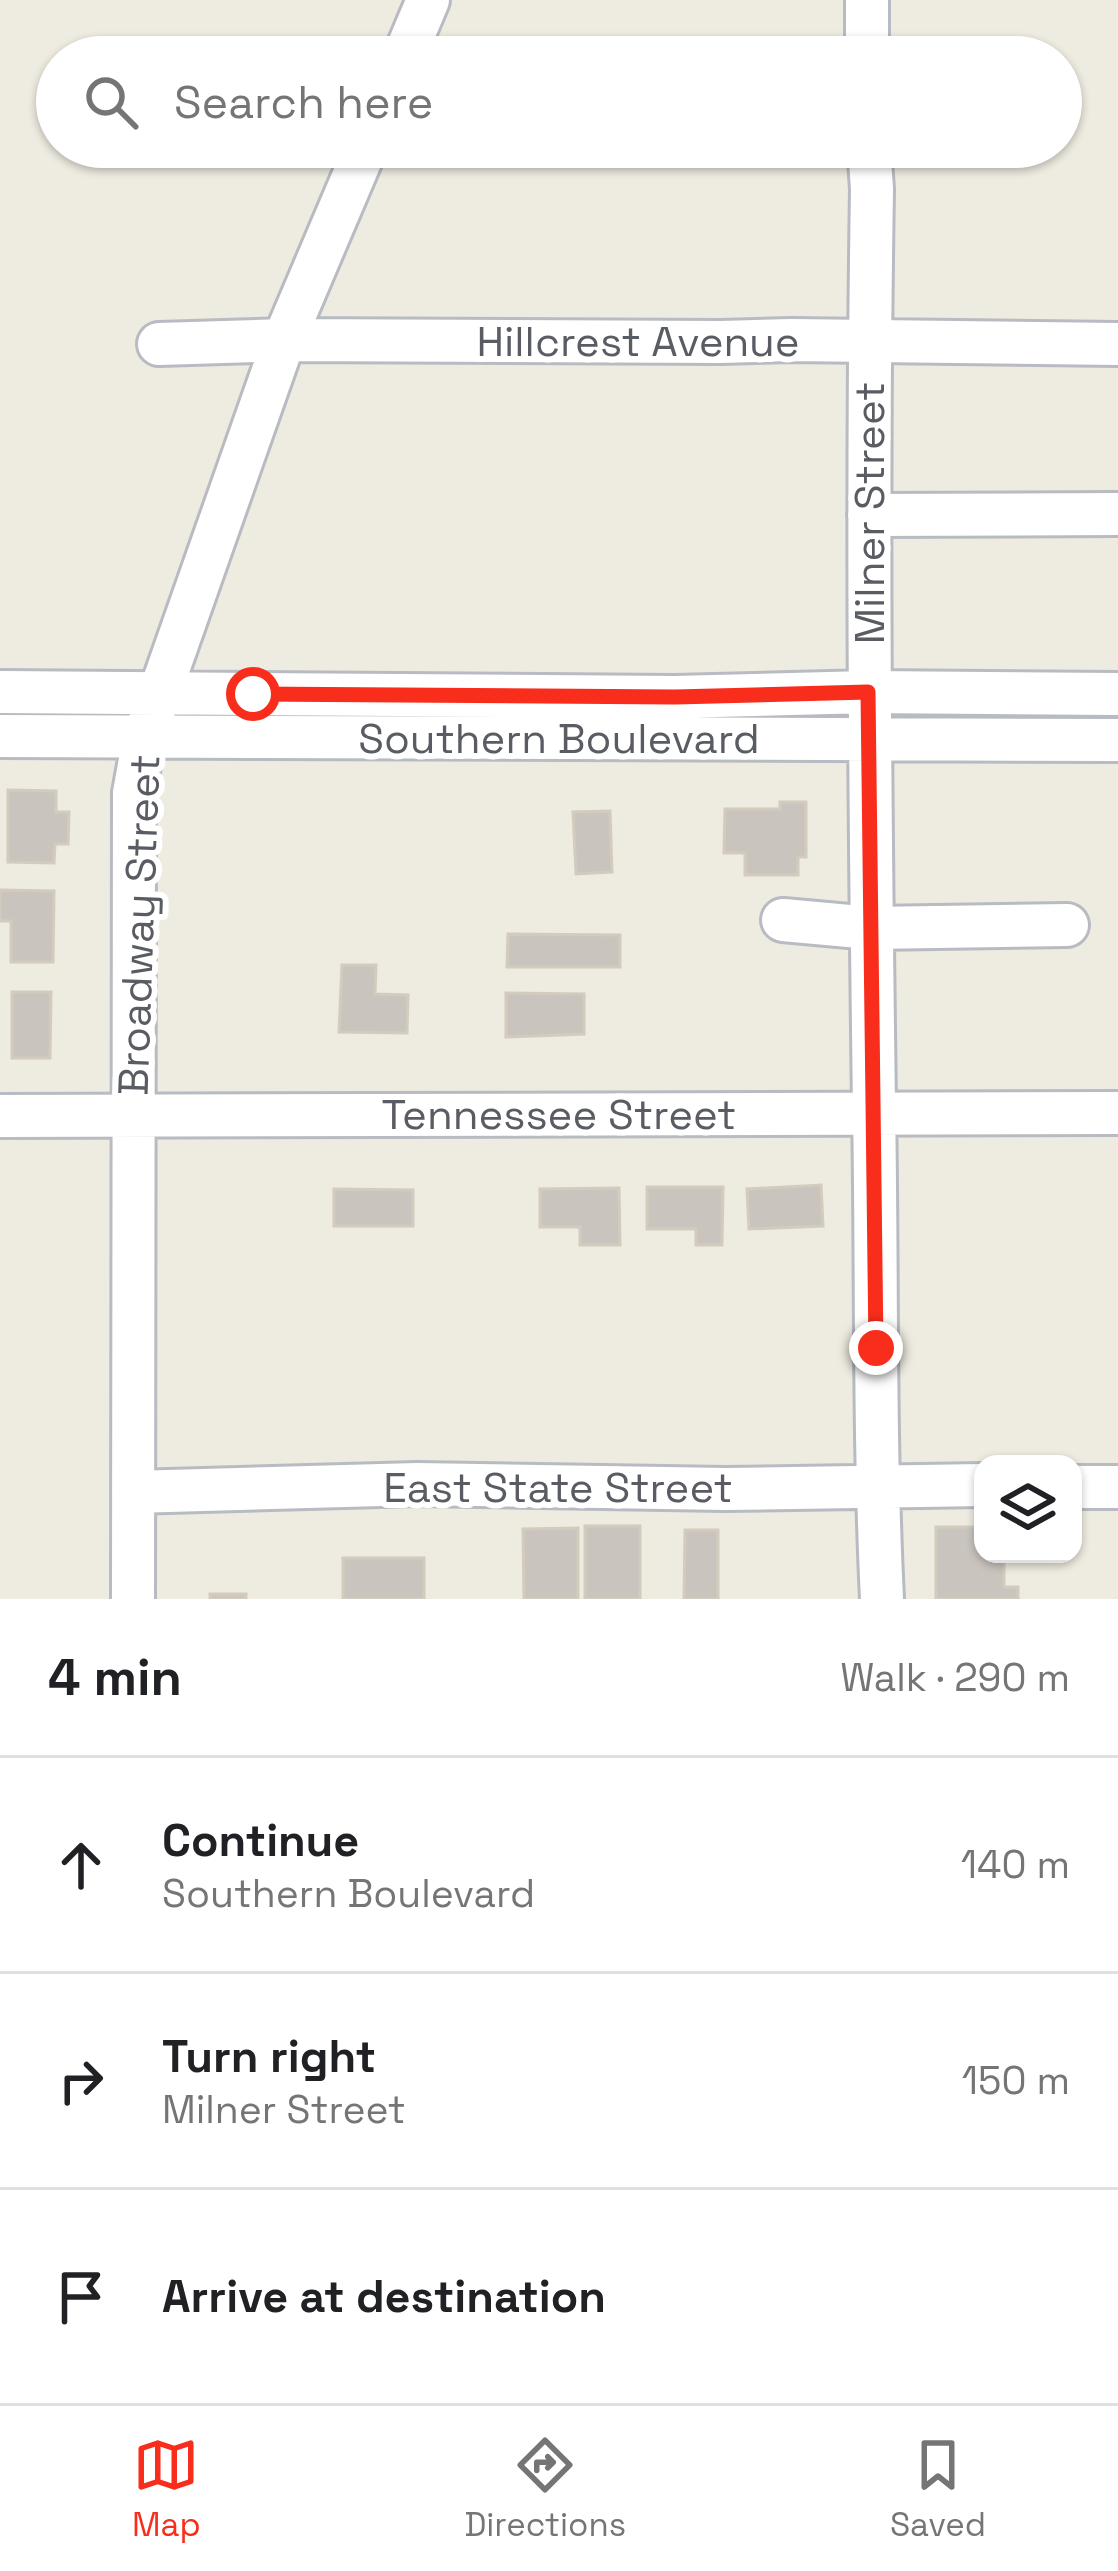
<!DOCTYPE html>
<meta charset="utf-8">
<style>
:root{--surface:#fff;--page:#f6f6f6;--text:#202124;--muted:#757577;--line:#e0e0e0;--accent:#f82d1c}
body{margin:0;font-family:"Space Grotesk",sans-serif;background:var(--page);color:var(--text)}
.controls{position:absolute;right:36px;bottom:36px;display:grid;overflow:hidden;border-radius:24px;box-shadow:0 3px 9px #0004}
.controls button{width:108px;height:108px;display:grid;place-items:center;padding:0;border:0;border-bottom:3px solid var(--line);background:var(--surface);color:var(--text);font:60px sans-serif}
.stop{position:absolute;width:36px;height:36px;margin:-27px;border:9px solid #f82d1c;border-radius:50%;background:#fff}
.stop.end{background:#f82d1c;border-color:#fff;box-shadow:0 3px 12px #0008}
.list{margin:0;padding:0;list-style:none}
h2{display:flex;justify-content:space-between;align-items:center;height:156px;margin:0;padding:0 48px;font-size:51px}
h2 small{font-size:39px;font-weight:400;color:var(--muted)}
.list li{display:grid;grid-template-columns:78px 1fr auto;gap:36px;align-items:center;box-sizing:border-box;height:216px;padding:0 48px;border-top:3px solid var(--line)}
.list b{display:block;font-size:45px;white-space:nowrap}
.list p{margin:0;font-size:39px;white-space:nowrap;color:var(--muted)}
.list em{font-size:39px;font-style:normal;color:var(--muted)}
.icon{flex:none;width:66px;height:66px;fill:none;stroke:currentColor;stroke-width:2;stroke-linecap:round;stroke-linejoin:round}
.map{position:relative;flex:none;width:1118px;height:1599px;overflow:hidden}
.search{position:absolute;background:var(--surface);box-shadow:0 3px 9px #0004;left:36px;right:36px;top:36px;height:132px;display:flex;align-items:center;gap:30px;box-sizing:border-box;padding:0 42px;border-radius:66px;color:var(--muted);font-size:45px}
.sheet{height:804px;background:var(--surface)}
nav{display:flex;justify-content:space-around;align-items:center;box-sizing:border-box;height:168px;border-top:3px solid var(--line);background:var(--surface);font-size:33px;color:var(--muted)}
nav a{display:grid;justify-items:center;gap:6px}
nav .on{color:var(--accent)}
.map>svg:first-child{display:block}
.building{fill:#c9c4bd;stroke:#d3ccbe;stroke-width:3}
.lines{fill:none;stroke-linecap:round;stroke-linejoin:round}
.minor-casing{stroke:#b8bbc1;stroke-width:48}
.minor{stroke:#fff;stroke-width:42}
.route{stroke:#f82d1c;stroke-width:15}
.labels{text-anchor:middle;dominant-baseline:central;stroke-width:12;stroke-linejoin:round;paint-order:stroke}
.street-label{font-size:42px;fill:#595d63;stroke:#fff}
</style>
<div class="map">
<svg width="1118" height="1599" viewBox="0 0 1118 1599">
<rect width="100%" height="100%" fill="#eeebe0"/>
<!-- building -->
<path class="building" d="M8,790l48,1v21h13l-1,32h-13l-1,19 -46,-1z
M780,802h26v55h-8v18h-53v-22h-21l1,-44h55z
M610,811l2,61 -36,2 -3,-62z
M0,890l54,1 -1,71h-42v-41h-11z
M508,934l112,1v32h-113z
M342,965h34l-1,29 33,1 -1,38 -68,-1z
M12,992h39l-1,66h-38z
M506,993l78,1v40l-78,3z
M821,1185l2,41 -74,3 -2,-40z
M647,1187h76l-1,58h-26v-16h-49z
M619,1188l1,57h-40v-18h-40v-38z
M334,1189l79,1v36h-79z
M585,1526h55v73h-55z
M936,1527h47v27h21v33h14v12h-82z
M578,1528v71h-54l-1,-70z
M685,1530h33v69h-34z
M343,1558h81v41h-81z
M210,1594h36v5h-36z"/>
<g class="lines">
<defs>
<path id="minor" d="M404,57l24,-57
M867,57v-57
M869,147l3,42c-5,306 -2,612 2,919 3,164 0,327 8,491
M159,344l125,-4 437,2 70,-2 327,4
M869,515l249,-1
M0,692l675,5 193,-5 250,2
M0,736l1118,4
M783,920l88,8 196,-3
M0,1116l1118,-3
M1073,1487h45
M133,1492l284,-8 309,5 257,-4
M133,1599l1,-806 10,-55 140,-398 82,-193"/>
</defs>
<!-- minor casing -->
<use href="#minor" class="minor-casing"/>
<!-- minor -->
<use href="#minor" class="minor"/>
</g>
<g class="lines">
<!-- route -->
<path class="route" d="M253,694l422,3 193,-5 8,656"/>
</g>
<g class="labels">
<!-- street labels -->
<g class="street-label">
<text x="638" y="341">Hillcrest Avenue</text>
<text transform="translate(869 513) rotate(-90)">Milner Street</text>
<text x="559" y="738">Southern Boulevard</text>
<text transform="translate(139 925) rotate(-88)">Broadway Street</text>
<text x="559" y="1114">Tennessee Street</text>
<text x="558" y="1487">East State Street</text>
</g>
</g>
</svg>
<div class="controls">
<button><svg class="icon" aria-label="layers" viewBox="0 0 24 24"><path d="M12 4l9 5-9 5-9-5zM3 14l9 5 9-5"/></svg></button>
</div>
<div class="stop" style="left:253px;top:694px"></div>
<div class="stop end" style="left:876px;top:1348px"></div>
<div class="search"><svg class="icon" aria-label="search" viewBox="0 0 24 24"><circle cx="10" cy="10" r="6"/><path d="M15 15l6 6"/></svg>Search here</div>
</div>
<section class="sheet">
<h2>4 min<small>Walk · 290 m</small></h2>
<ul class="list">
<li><svg class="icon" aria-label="ahead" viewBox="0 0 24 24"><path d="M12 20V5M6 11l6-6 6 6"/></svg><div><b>Continue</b><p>Southern Boulevard</p></div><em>140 m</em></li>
<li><svg class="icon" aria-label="right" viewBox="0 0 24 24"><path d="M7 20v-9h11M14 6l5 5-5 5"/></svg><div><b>Turn right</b><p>Milner Street</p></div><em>150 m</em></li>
<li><svg class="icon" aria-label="arrive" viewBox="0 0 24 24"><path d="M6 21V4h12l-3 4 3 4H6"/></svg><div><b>Arrive at destination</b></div></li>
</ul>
</section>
<nav>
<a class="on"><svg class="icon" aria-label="map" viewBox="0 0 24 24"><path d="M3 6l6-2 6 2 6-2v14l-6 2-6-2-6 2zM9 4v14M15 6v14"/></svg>Map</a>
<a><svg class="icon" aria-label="directions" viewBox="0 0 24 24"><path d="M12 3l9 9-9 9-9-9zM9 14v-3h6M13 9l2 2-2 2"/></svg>Directions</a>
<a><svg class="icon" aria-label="saved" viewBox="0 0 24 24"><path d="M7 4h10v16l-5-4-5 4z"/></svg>Saved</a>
</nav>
